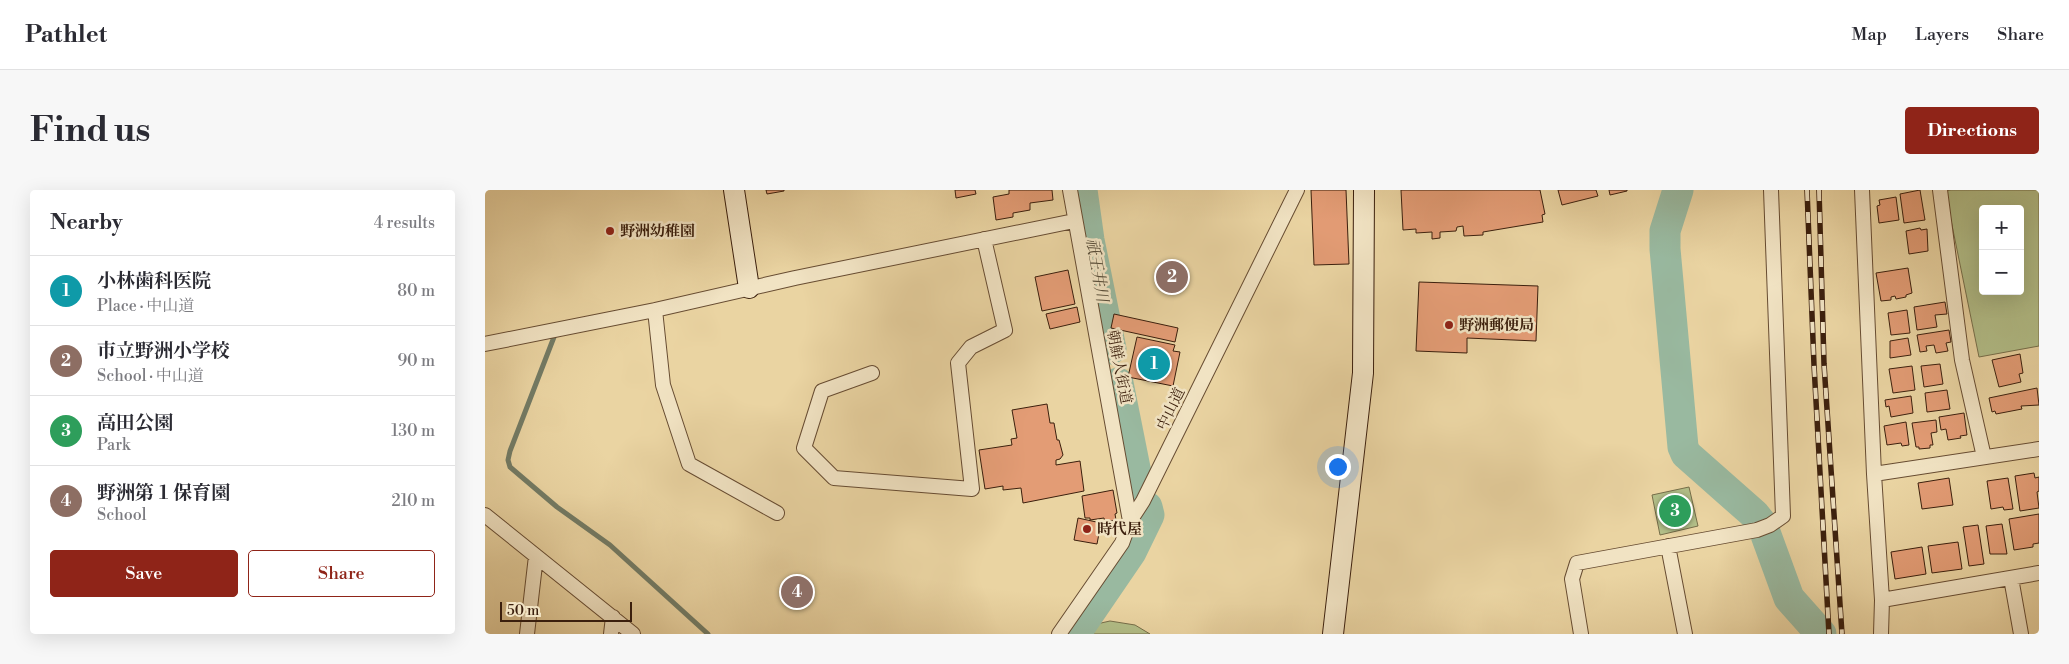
<!DOCTYPE html>
<meta charset="utf-8">
<style>
:root{--surface:#fff;--page:#f7f7f7;--text:#2b2b33;--muted:#7c7c81;--line:#e1e1e2;--accent:#8f2418}
body{margin:0;font-family:"Libre Bodoni","Noto Serif JP",serif;background:var(--page);color:var(--text)}
.controls{position:absolute;right:15px;top:15px;display:grid;overflow:hidden;border-radius:5px;box-shadow:0 5px 20px #0002}
.controls button{width:45px;height:45px;display:grid;place-items:center;padding:0;border:0;border-bottom:1px solid var(--line);background:var(--surface);color:var(--text);font:25px sans-serif}
.scale{position:absolute;left:15px;bottom:12px;width:132px;box-sizing:border-box;padding-left:5px;border:2px solid #3b1f0d;border-top:0;font-size:14px;line-height:18px;white-space:nowrap;color:#3b1f0d;-webkit-text-stroke:4px #f1e3c3;paint-order:stroke}
.you{position:absolute;left:852px;top:276px;width:18px;height:18px;margin:-12px;border:4px solid #fff;border-radius:50%;background:#1a73e8;box-shadow:0 0 0 8px #1a73e833}
.badge{display:grid;place-items:center;width:32px;height:32px;border-radius:50%;background:var(--accent);color:#fff;font-size:16px;font-weight:700}
.pin{position:absolute;translate:-50% -50%;border:2px solid #fff;box-shadow:0 1px 5px #0006}
.list{margin:0;padding:0;list-style:none}
h2{display:flex;justify-content:space-between;align-items:center;height:65px;margin:0;padding:0 20px;font-size:21px}
h2 small{font-size:16px;font-weight:400;color:var(--muted)}
.list li{display:grid;grid-template-columns:32px 1fr auto;gap:15px;align-items:center;box-sizing:border-box;height:70px;padding:0 20px;border-top:1px solid var(--line)}
.list b{display:block;font-size:19px;white-space:nowrap}
.list p{margin:0;font-size:16px;white-space:nowrap;color:var(--muted)}
.list em{font-size:16px;font-style:normal;color:var(--muted)}
.actions{display:flex;gap:10px;padding:15px 20px}
.actions a{flex:1;padding:11px 0;border:1px solid var(--accent);border-radius:5px;text-align:center;font-size:18px;color:var(--accent)}
.actions .main{background:var(--accent);color:#fff}
.map{position:relative;flex:none;width:1554px;height:444px;overflow:hidden;border-radius:5px}
header{display:flex;align-items:center;gap:30px;box-sizing:border-box;height:70px;padding:0 25px;background:var(--surface);border-bottom:1px solid var(--line)}
header strong{font-size:24px}
nav{display:flex;gap:28px;margin-inline-start:auto;font-size:18px}
.intro{display:flex;align-items:center;justify-content:space-between;box-sizing:border-box;height:120px;padding:0 30px}
h1{margin:0;font-size:35px}
.button{padding:12px 22px;border-radius:5px;background:var(--accent);color:#fff;font-size:18px;font-weight:700}
main{display:flex;gap:30px;padding:0 30px}
aside{flex:1;background:var(--surface);border-radius:5px;box-shadow:0 5px 20px #0002}
.map>svg:first-child{display:block}
.green{fill:#b2be88;stroke:#766e4a;fill-rule:evenodd}
.lines{fill:none;stroke-linecap:round;stroke-linejoin:round}
.stream{stroke:#737b65;stroke-width:5}
.river{stroke:#99b9a0;stroke-width:31}
.building{fill:#e39c75;stroke:#3b1f0d}
.street-casing{stroke:#674c32;stroke-width:16}
.secondary-casing{stroke:#3b1f0d;stroke-width:22}
.street{stroke:#f1e3c3;stroke-width:14}
.secondary{stroke:#f1e3c3;stroke-width:20}
.rail-casing{stroke:#3b1f0d;stroke-width:5.5}
.rail{stroke:#f1e3c3;stroke-width:4;stroke-dasharray:11;stroke-linecap:butt}
.poi-dot{fill:#8f2418;stroke:#f1e3c3;stroke-width:2}
.labels{text-anchor:middle;dominant-baseline:central;stroke-width:5;stroke-linejoin:round;paint-order:stroke}
.poi-label{font-size:15px;font-weight:bold;fill:#3b1f0d;stroke:#f1e3c3;text-anchor:start}
.street-label{font-size:15px;fill:#3b1f0d;stroke:#f1e3c3}
.water-label{font-size:16px;font-style:italic;fill:#574d39;stroke:#f1e3c3}
</style>
<header>
<strong>Pathlet</strong>
<nav><a>Map</a><a>Layers</a><a>Share</a></nav>
</header>
<div class="intro"><h1>Find us</h1><a class="button">Directions</a></div>
<main>
<aside>
<h2>Nearby<small>4 results</small></h2>
<ul class="list">
<li><span class="badge" style="background:#0f9aa8">1</span><div><b>小林歯科医院</b><p>Place · 中山道</p></div><em>80 m</em></li>
<li><span class="badge" style="background:#8d6e63">2</span><div><b>市立野洲小学校</b><p>School · 中山道</p></div><em>90 m</em></li>
<li><span class="badge" style="background:#2e9e5b">3</span><div><b>高田公園</b><p>Park</p></div><em>130 m</em></li>
<li><span class="badge" style="background:#8d6e63">4</span><div><b>野洲第１保育園</b><p>School</p></div><em>210 m</em></li>
</ul>
<div class="actions"><a class="main">Save</a><a>Share</a></div>
</aside>
<div class="map">
<svg width="1554" height="444" viewBox="0 0 1554 444">
<rect width="100%" height="100%" fill="#ead4a2"/>
<filter id="stains"><feTurbulence type="fractalNoise" baseFrequency=".004" numOctaves="4"/><feColorMatrix values="0 0 0 0 .2 0 0 0 0 .09 0 0 0 0 .02 0 0 0 .5 -.17"/></filter>
<radialGradient id="worn" r=".72"><stop offset=".6" stop-color="#630" stop-opacity="0"/><stop offset="1" stop-color="#630" stop-opacity=".3"/></radialGradient>
<!-- green -->
<path class="green" d="M1466,0h88v156l-60,11 -34,-166zM1498,19h37v82h-37z
M1204,297l9,39 -38,9 -8,-40z
M625,431l25,4 15,9h-71l4,-7z"/>
<g class="lines">
<!-- stream -->
<path class="stream" d="M69,147l-44,114 -2,9 2,7 47,40 53,38 98,89"/>
<!-- river -->
<path class="river" d="M597,0l7,50 22,109
M1193,0l-13,41v18l18,198 3,7 68,60 8,10 27,74 32,36
M633,193l21,105
M590,444l56,-82 18,-37 -2,-8"/>
</g>
<!-- building -->
<path class="building" d="M281,0h18v1l-17,3z
M470,0h20l1,4 -20,4z
M524,0h43l1,10 -23,3v7l-17,3v4l-17,3 -3,-23 16,-3z
M826,0h35l3,74 -35,1z
M916,0h139l5,24 -3,1 1,7 -60,10v3l-19,1 -1,-10 -6,1 -1,4 -16,1v6l-8,1v-7l-16,1v-4l-13,1z
M1073,0h38l2,6 -36,9z
M1124,0h18v1l-17,4z
M1435,0l5,30 -21,3 -4,-29z
M1411,7l3,23 -20,3 -2,-17 3,-1 -1,-5z
M1435,38l1,2 6,-1 1,22 -19,3 -3,-23z
M1423,78l4,25 -6,2v2l-10,2 -1,-3 -4,1v3l-10,1 -5,-28z
M583,80l7,34 -33,7 -7,-34z
M934,92l119,4 -2,55 -69,-3v15l-51,-2z
M1460,112l2,12 -12,1 2,12 -20,3 -3,-23z
M592,117l3,15 -30,7 -4,-15z
M1422,120l3,23 -19,2 -3,-22z
M629,124l64,14 -3,14 -64,-14z
M1464,140l2,12 -5,1 2,8 -12,2 -2,-8 -8,1 1,5 -7,1 -3,-17z
M652,147l38,8 -2,6 7,1 -7,34 -45,-9z
M1423,148l3,17 -21,3v-17z
M1535,164l3,19 -4,1 2,8 -22,5 -7,-27z
M1455,174l3,20 -19,3 -3,-21z
M1427,176l3,24 -22,3 -4,-24z
M1552,198l2,17 -18,1 1,3 -26,5 -1,-3 -3,1 -3,-14z
M1462,200l3,19 -23,3 -2,-19z
M1426,206l2,17 -22,4 -2,-11 -3,1 -1,-7z
M562,214l3,19h4l3,17h2l4,15 -3,4 -4,1v5l24,-4 4,30 -61,12 -2,-15 -18,2v-4l-18,3 -6,-39 33,-5 -1,-6 6,-1 -5,-28z
M1479,223l3,22 -7,1 1,2 -13,2 -2,-11 -5,1 -2,-13z
M1451,230l1,12 -6,1 2,12h-3v3l-11,1v-2h-3l-4,-24z
M1421,232l3,23 -7,1 -1,-3 -14,2 -3,-19z
M1549,283l1,5 4,-1v14l-2,1 2,16 -19,3 -5,-35z
M1464,288l4,27 -31,4 -4,-26z
M1523,288l5,31 -9,1 -1,-3 -12,2 -4,-28z
M628,300l4,23 -2,1 1,6 -11,2 -1,-4 -14,2v-2h-5l-3,-22z
M1554,324v29l-6,1v3l-19,3 -5,-31z
M593,328l23,5 -4,21 -23,-4z
M1517,334l5,30h-17l-4,-28z
M1493,335l6,39 -15,2 -6,-39z
M1473,352l4,27 -30,4 -4,-27z
M1437,357l4,27 -31,5 -4,-27z"/>
<g class="lines">
<defs>
<path id="street" d="M585,0l60,331
M1377,0l12,284 8,126 -1,34
M1455,0l22,170 22,97
M170,120l8,75 26,79 88,49
M0,154l170,-34 140,-32 279,-57
M387,183l-50,18 -18,57 30,30 138,11 -14,-126 13,-16 34,-17 -21,-91
M1389,284l165,-25
M0,325l148,119
M1183,356l17,88
M1526,388l10,56
M1397,410l157,-27
M42,444l9,-78
M126,444l2,-17
M574,444l63,-91 8,-22 13,-20 154,-311
M1096,444l-9,-55 5,-16 180,-33 13,-5 13,-9 -12,-326"/>
<path id="secondary" d="M249,0l15,98
M848,444l30,-261 1,-183"/>
</defs>
<!-- street casing -->
<use href="#street" class="street-casing"/>
<!-- secondary casing -->
<use href="#secondary" class="secondary-casing"/>
<!-- street -->
<use href="#street" class="street"/>
<!-- secondary -->
<use href="#secondary" class="secondary"/>
<defs>
<path id="rail" d="M1322,0l7,175 15,269
M1334,0l5,174 18,270"/>
</defs>
<!-- rail casing -->
<use href="#rail" class="rail-casing"/>
<!-- rail -->
<use href="#rail" class="rail"/>
</g>
<!-- markers -->
<g class="poi-dot">
<circle cx="125" cy="41" r="5"/>
<circle cx="964" cy="135" r="5"/>
<circle cx="602" cy="339" r="5"/>
</g>
<g class="labels">
<!-- poi labels -->
<g class="poi-label">
<text x="135" y="41">野洲幼稚園</text>
<text x="974" y="135">野洲郵便局</text>
<text x="612" y="339">時代屋</text>
</g>
<!-- street labels -->
<g class="street-label">
<text transform="translate(634 177) rotate(79)">朝鮮人街道</text>
<text transform="translate(686 219) rotate(-64)">中山道</text>
</g>
<!-- water labels -->
<g class="water-label">
<text transform="translate(612 80) rotate(80)">祇王井川</text>
</g>
</g>
<rect width="100%" height="100%" filter="url(#stains)"/>
<rect width="100%" height="100%" fill="url(#worn)"/>
</svg>
<div class="controls">
<button>+</button>
<button>−</button>
</div>
<div class="scale">50 m</div>
<div class="you"></div>
<div class="pin badge" style="left:669px;top:174px;background:#0f9aa8">1</div>
<div class="pin badge" style="left:687px;top:87px;background:#8d6e63">2</div>
<div class="pin badge" style="left:1190px;top:321px;background:#2e9e5b">3</div>
<div class="pin badge" style="left:312px;top:402px;background:#8d6e63">4</div>
</div>
</main>
